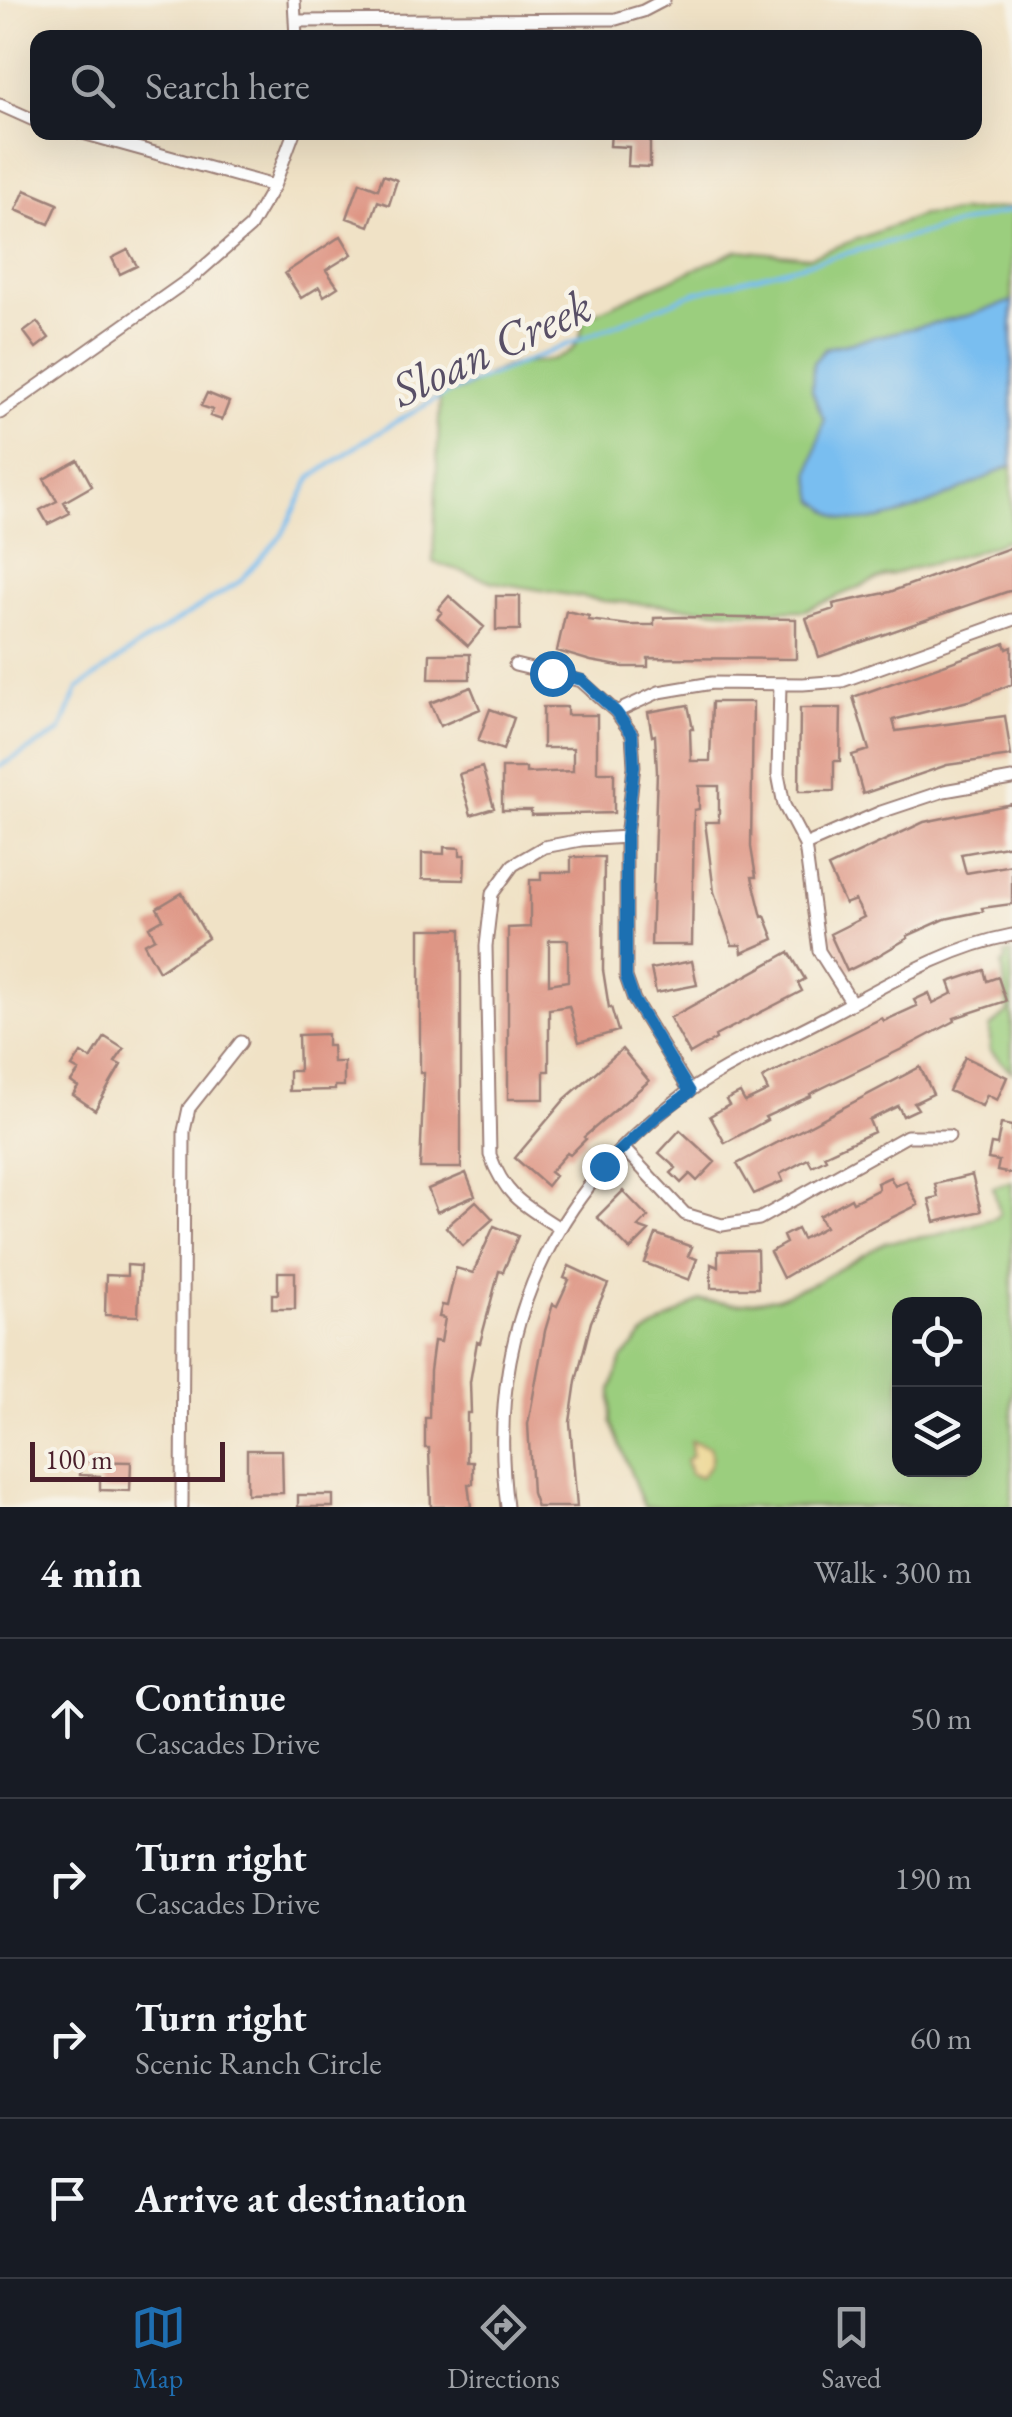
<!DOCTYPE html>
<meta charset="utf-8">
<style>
:root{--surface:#171b24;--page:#242831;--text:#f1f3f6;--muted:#9ea1a6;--line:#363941;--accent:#1f6fb2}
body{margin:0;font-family:"EB Garamond",serif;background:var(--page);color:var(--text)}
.controls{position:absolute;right:30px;bottom:30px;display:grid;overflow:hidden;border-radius:20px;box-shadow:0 10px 40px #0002}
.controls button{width:90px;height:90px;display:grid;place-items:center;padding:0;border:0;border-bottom:2px solid var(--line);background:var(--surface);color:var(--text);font:50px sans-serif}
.scale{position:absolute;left:30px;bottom:25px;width:195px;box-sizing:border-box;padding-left:10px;border:5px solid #4a1f2b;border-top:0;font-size:28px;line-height:35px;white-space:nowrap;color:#4a1f2b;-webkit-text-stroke:8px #f7f3e8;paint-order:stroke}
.stop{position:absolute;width:30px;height:30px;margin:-22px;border:8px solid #1f6fb2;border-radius:50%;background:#fff}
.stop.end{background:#1f6fb2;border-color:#fff;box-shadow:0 2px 10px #0008}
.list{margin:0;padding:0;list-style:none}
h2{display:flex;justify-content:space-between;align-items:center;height:130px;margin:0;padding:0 40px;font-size:42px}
h2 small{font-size:32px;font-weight:400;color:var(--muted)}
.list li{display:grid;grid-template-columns:65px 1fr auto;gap:30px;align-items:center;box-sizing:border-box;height:160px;padding:0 40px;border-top:2px solid var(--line)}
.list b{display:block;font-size:38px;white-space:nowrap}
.list p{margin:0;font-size:32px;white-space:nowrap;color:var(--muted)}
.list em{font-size:32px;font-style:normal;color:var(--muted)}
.icon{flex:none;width:55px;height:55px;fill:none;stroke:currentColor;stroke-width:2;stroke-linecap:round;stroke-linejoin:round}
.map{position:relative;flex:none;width:1012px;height:1507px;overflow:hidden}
.search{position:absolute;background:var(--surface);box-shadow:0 10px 40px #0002;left:30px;right:30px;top:30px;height:110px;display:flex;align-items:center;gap:25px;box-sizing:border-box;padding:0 35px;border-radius:20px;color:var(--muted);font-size:38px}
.sheet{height:770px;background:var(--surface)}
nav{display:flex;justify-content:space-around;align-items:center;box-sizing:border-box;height:140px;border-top:2px solid var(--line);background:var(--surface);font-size:28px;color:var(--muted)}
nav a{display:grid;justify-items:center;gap:5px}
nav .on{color:var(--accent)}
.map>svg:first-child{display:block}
.green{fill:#9bce7e;stroke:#727654;stroke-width:2.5;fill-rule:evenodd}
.sand{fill:#eeda9e;stroke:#9c7c64;stroke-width:2.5}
.water{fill:#79bef0;stroke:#626e8e;stroke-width:2.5}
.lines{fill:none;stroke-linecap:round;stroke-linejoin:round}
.stream{stroke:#79bef0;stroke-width:4}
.building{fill:#de9584;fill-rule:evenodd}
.minor-casing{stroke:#9d8078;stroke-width:15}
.minor{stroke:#fff;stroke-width:11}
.route{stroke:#1f6fb2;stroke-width:12}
.labels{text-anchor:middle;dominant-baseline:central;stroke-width:9;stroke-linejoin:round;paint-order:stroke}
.water-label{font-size:48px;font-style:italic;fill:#584f66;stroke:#f7f3e8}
</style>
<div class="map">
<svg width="1012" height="1507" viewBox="0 0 1012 1507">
<rect width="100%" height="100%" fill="#f7f3e8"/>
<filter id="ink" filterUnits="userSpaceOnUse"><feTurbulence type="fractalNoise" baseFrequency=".01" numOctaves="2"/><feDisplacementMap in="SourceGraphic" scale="20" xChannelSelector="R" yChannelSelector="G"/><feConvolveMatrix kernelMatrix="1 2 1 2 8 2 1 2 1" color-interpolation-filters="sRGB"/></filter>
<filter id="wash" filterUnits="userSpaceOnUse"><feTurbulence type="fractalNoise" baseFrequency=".0048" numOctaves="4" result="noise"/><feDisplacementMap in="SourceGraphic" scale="40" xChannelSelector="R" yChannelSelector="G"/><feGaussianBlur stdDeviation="2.25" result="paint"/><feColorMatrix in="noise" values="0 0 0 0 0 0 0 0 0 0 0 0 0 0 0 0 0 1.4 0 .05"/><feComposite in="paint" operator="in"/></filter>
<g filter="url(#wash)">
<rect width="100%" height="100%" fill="#f0e2c6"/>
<!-- green -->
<path class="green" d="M1012,207v331l-40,15 -87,23 -79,34 -61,2 -141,-11 -110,-19 -61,-20 7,-166c31,-7 33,-14 58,-26 33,-16 83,5 85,-52l155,-68 71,7 113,-42z
M1012,953v119l-22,-21v-24l18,-15 -6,-48 4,-3 -1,-7z
M1012,1181v326h-368l-33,-85v-32l11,-31 23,-25 55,-34 38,4 39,-6 39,-16 70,-40 51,-7 59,-17 4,-4 -7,-27zM900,1304h74v166h-74z"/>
<!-- sand -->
<path class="sand" d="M691,1441l18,6c6,12 0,21 -9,30l-10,-3 -4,-14 6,-4z"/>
<!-- water -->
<path class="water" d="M1012,301v164c-39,18 -129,69 -171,53 -9,-3 -18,-13 -26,-18l-5,-27 14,-53 -12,-29 1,-28 13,-15 144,-33z"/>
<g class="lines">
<!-- stream -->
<path class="stream" d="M0,766l60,-34 18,-43 61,-44 100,-63 43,-47 29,-57 59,-41 73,-42 251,-102 318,-83"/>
</g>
<g id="blocks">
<!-- building -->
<path class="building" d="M611,132h39v35l-22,-1 1,-19 -19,-1z
M383,175l14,5 -8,25 -11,-4 -9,25 -22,-8 13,-36 18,7z
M25,190l33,14 -9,20 -33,-14z
M341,236l11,18 -26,16 12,17 -14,9 -5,-9 -18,11 -16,-25z
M128,250l9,16 -17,8 -8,-16z
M37,322l12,16 -13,10 -12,-16z
M207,393l22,9 -7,18 -12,-4 3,-6 -12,-4z
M78,460l14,26 -28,16 6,11 -22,11 -8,-14 17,-9 -13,-22z
M1012,547v43l-193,67 -13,-39 28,-9 -1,-5 57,-12z
M449,596l35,31 -16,19 -31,-28 5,-6 -4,-3z
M496,596h24v34h-24z
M566,611l23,5 -1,4 41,5h25v-7l30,-1 112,2v40l-148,-1v9h-24l-33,-6 -34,-10z
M1005,643l2,6 5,-2v37l-40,16 -79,20 3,11 109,-15 6,40 -64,9 -84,29 -11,-39 17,-5 -16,-53z
M430,654h40v25h-41z
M471,687l9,22 -40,17 -10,-23z
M712,702h41l-2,145 5,30h-4l10,40 3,-1 9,23 -32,14 -1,-8h-9l-18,-53 -9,-70h14v-36h-20v23l-5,1 -2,135h-41l6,-173 -2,-37 -3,1 -4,-24 40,-7 5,24h-3l1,32h19z
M543,707h24v8h30v57h17v41l-83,2v-5h-29v-42h24v5l47,-2v-23h-30z
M800,708h41l-1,53h-6v30h-35z
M490,709l24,9 -11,32 -25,-9z
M482,767l12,41 -23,7 -12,-41z
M1012,804v41l-51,9 5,19 46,-8v39l-30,4 1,3 -38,8 -38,17 1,2 -32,19 -29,14 -17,-37 34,-17 -9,-17 -10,4 -17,-37 96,-45z
M444,847l16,1v7h5l-1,25 -42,-1v-26l22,1z
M571,857h33l-1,113 6,38 2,-1 7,24 -39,11 -10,-36 -20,3v62h-5v28h-36v-171l22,-1v-47h11v-8h30zM549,940h19v41l-19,3z
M182,893l26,45 -49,33 -15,-27 11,-6 -6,-11 14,-8 -6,-11z
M420,929h41v239h-41l4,-95h-4z
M789,952l16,27 -7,4 4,8 -87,45 1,3 -26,15 -20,-36z
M692,961l5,24 -41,8 -5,-24z
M984,970l3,11 11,-4 8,24 -52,17 1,3 -47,25 -98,48 1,2 -46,21 2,3 -42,23 -15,-27 19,-11 -3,-5 14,-7 5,9 23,-11 -6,-13 120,-60 2,3 33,-15 -3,-6 15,-7 4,10 20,-10 -4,-11z
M327,1034v12h5l1,16h11v24h-9v4l-46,1v-20h10l-1,-36z
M105,1037l19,12 -9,13 6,3 -26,45 -22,-15 5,-8 -7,-5 8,-11 -7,-4 9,-14 10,6z
M622,1049l27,32 -65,56 2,2 -16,16 -3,-2 -17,19 5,4 -8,10 -32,-28 50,-59z
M965,1057l42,20 -10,23 -10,-5 -5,11 -33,-15z
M920,1067l13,27 -19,9 4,6 -15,7 -5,-10 -29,14 5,12 -50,23 2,4 -14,7 -4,-7 -28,15 3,7 -29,13 -17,-30z
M1001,1124l11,2v48l-15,-3 2,-10 -11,-2 3,-15 6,1z
M680,1130l35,32 -18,19 -7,-7 -9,9 -10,-10 5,-5 -17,-15z
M466,1173l9,23 -38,16 -9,-23z
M972,1175l9,36 -46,11 -6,-23 9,-2 -3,-13z
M890,1177l5,9 11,-5 12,24 -50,24 -85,49 -13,-26 16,-9 -3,-7 14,-7 5,10 23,-12 -6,-11 32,-18 2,4 26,-13 -2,-6z
M623,1191l25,26 -10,10 11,4 -19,19 -33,-33z
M476,1201l17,18 -30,27 -17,-19z
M494,1226l24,10 -15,36 -4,-1 -19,72 -3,-1 -7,40 1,31h-4v49h6v22h-5l3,23h-40l-2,-59h-4v-30h4l1,-47 4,-30 7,1 4,-24 -6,-1 3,-12 5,1 9,-38 17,5z
M656,1234l36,13 -4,9 9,3 -8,21 -44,-17z
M757,1250l1,38h-47v-24l7,3v-16z
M127,1265l13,1 -2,50 -33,-1 1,-40 21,1z
M569,1266l39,18 -17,38 -15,59 -6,41 7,85h-40l-5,-14 -4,-69 17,-93 8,-27 4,2 12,-26 -5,-2z
M278,1272h17v37h-23v-15h6z
M247,1450h35l1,43 -36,1z
M81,1461l50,1 -1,29 -30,-1v-14l-20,-1z
M298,1495h35v12h-35z"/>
</g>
</g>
<g filter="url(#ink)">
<use href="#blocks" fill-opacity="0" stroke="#9d8078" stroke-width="2.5"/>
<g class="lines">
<defs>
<path id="minor" d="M294,0l2,38
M295,21l321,-2 27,-8 21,-11
M0,105l38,17
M79,132l195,54
M0,413l195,-138 55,-48 24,-41 20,-54
M515,665l66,16 35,31 16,22 2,32 -8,71v140l8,23 56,91
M780,684l-2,90 6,31 21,40 14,106 33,52
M616,712l43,-20 53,-9 91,1 39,-3 170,-61
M805,845l76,-33 63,-21 68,-12
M623,1148l62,66 37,11 37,-6 148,-83h42
M558,1227c-35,-22 -53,-31 -68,-72l-4,-209 6,-52 21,-29 31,-18 37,-7 45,-3
M182,1507l2,-376 5,-23 52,-66
M507,1507c-21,-162 35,-302 165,-403 45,-36 101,-59 152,-86 61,-32 120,-70 188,-83"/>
</defs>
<!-- minor casing -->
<use href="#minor" class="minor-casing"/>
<!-- minor -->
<use href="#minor" class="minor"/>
</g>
</g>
<g class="lines" filter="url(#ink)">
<!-- route -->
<path class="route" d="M552,673l30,7 34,32 16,22 2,32 -8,71v140l8,23 56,92 -34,25 -52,49"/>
</g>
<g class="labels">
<!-- water labels -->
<g class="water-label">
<text transform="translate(491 347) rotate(-25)">Sloan Creek</text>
</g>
</g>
</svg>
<div class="controls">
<button><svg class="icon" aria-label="locate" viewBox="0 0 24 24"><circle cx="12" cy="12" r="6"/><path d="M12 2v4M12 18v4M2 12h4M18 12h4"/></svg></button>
<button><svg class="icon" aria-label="layers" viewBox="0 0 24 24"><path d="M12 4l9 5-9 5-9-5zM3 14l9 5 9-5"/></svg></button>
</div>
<div class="scale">100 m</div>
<div class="stop" style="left:552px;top:673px"></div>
<div class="stop end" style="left:604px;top:1166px"></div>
<div class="search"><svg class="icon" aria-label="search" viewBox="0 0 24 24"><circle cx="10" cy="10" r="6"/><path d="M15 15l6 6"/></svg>Search here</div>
</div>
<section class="sheet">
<h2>4 min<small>Walk · 300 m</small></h2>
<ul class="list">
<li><svg class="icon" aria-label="ahead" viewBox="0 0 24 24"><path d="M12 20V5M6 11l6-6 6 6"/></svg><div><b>Continue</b><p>Cascades Drive</p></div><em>50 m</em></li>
<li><svg class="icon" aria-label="right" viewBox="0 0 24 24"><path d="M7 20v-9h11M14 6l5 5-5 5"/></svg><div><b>Turn right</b><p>Cascades Drive</p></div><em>190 m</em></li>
<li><svg class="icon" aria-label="right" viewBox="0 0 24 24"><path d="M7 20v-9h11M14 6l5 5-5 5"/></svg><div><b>Turn right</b><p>Scenic Ranch Circle</p></div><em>60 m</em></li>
<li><svg class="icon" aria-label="arrive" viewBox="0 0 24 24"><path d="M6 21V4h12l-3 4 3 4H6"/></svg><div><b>Arrive at destination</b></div></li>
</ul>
</section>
<nav>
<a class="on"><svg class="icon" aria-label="map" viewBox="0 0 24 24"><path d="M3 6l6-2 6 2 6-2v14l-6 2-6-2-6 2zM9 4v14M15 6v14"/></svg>Map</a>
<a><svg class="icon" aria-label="directions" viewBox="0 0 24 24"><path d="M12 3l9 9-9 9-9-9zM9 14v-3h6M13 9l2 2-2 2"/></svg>Directions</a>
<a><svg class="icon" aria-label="saved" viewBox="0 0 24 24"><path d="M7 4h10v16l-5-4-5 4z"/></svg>Saved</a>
</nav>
